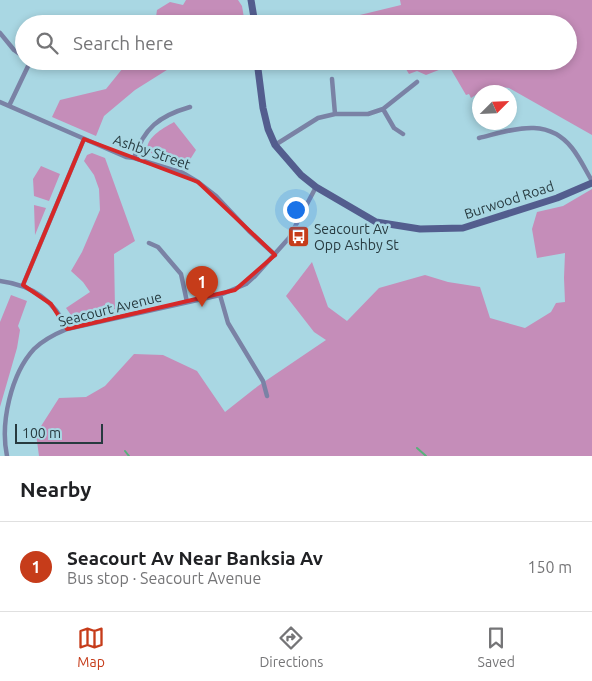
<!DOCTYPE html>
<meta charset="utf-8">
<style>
:root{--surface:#fff;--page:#f6f6f6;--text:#202124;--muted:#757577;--line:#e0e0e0;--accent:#c63c1a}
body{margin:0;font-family:Ubuntu,sans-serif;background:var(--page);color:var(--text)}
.compass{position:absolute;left:472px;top:85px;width:45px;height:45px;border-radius:50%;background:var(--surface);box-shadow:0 2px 8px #0003;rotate:66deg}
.scale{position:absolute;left:15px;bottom:12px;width:88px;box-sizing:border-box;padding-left:5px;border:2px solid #273a3f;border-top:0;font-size:14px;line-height:18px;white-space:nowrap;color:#273a3f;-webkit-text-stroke:4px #a9d7e3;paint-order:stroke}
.you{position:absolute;left:295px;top:209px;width:18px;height:18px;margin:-12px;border:4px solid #fff;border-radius:50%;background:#1a73e8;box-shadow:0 0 0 8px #1a73e833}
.badge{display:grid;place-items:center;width:32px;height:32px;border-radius:50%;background:var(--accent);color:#fff;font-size:16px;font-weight:700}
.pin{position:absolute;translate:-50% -41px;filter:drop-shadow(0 1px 2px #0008)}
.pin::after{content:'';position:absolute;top:26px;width:18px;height:15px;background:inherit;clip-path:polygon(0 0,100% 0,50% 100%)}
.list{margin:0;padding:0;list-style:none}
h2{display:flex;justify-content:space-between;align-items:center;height:65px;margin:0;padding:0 20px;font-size:21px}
h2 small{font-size:16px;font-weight:400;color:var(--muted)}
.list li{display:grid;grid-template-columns:32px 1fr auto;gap:15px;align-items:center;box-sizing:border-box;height:90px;padding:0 20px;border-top:1px solid var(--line)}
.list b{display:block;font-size:19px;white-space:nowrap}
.list p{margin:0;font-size:16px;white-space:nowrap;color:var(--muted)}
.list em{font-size:16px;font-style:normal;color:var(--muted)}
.icon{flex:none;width:28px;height:28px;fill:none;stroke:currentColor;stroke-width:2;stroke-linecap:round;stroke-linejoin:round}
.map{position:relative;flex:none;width:592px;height:456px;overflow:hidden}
.search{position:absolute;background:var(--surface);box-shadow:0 2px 8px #0003;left:15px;right:15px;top:15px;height:55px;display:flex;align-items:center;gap:12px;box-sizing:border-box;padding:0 18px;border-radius:28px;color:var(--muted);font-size:19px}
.sheet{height:155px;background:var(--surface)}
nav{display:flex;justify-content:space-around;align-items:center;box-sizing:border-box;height:70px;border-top:1px solid var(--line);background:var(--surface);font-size:14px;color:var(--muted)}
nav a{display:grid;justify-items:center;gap:2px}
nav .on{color:var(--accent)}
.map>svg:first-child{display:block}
.green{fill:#c58db9}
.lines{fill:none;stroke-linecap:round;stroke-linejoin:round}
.stream{stroke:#58b07a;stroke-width:2}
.street{stroke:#7a82a5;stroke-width:4.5}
.secondary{stroke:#535d8e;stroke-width:7}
.marked{fill:none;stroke:#d62828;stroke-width:4;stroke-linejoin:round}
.labels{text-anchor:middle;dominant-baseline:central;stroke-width:5;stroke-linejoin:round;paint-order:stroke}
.street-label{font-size:14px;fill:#273a3f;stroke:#a9d7e3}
.poi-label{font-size:14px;fill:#273a3f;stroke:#a9d7e3;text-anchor:start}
</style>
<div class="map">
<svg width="592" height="456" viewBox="0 0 592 456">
<rect width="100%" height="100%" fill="#a9d7e3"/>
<!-- green -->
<path class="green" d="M186,0h52l4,6 3,18h-90l2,-14 13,-8 13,3z
M400,0h192v135l-83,-47c-13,-3 -28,3 -38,10l-2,-4 -3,1 -17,-29 -23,9 -9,-4 -8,3 -8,-13h167v-37h-254l17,-2 70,-17z
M127,61h59l-16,7 -35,22 -31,26 -8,20 -44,-19 8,-17 46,-11 21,-26z
M174,122l22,28 -10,16 -35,-13 -4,-5c2,-13 17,-20 27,-26z
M92,153l13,5 30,83 -21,13 1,55 -39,8 -5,-2 -5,-7 24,-16 -7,-10 -12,-11 11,-19 18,-42 -1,-21 -5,-14 -10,-14 3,-6z
M41,166l19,8 -11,27 -15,-5 -1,-17z
M592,189v267h-553l-3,-22 23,-36 27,-1 19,-11 29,-32 29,1 34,16 28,41 33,-26 68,-46 -12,-8 -28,-36 26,-34 16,45 19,14 32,-33 46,-13 23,7 32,5 10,31 35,10 26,-16 5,-9 9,-1 -1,-24 1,-25 -28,5 -5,-29 5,-17 26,-6z
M34,205l12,3 -11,27z
M11,295l16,6 -9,25 2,4 -3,18 -17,59v-85z"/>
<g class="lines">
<!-- stream -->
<path class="stream" d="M417,448l9,8
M125,451l4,5"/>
<!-- street -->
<path class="street" d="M0,33l14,17 10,7
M30,61l25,3 14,-3
M332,79l3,35
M0,102l126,55 8,1 49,15 15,9 18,14 33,35 26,24
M9,106l21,-44
M383,109l11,19 9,6
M479,138c33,-8 68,-22 93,10 8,10 14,23 20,33
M275,145l43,-27 17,-4h33l15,-5 34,-27
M134,158c10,-30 25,-42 56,-51
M149,243l9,4 23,27 6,28
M0,281c31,4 54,18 67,48
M23,285l61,-146
M220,295l8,28 35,58 4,15
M7,456c-7,-33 4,-82 27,-107 9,-9 21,-15 33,-20l153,-34 26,-11 9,-8 34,-38 27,-51"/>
<!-- secondary -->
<path class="secondary" d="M251,0l4,24
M257,61l6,47 5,21 7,16 26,30 15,12 60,35 44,7 43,-1 94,-30 35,-15"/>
</g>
<!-- marked area -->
<path class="marked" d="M84,139l114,43 77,73 -40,35 -168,39 -16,-25 -28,-19z"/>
<!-- icons -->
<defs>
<symbol id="bus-square" viewBox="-11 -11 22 22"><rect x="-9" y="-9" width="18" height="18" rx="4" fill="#c63c1a" stroke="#a9d7e3"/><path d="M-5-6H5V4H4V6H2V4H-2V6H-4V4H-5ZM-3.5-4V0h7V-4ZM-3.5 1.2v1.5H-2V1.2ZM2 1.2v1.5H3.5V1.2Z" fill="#fff"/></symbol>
</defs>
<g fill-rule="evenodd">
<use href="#bus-square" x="286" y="224" width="25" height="25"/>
</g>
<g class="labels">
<!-- street labels -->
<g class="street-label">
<text transform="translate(152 152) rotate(19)">Ashby Street</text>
<text transform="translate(509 200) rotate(-18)">Burwood Road</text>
<text transform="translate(110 309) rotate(-14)">Seacourt Avenue</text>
</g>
<!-- poi labels -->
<g class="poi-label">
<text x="314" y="229">Seacourt Av<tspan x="314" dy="16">Opp Ashby St</tspan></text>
</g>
</g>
</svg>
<svg class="compass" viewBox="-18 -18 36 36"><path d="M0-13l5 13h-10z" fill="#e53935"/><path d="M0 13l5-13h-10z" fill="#757577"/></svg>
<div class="scale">100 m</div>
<div class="you"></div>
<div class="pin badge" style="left:202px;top:307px">1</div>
<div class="search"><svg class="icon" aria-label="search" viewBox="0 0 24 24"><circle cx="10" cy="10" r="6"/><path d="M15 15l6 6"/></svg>Search here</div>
</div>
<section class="sheet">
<h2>Nearby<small></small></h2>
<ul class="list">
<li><span class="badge">1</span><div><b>Seacourt Av Near Banksia Av</b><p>Bus stop · Seacourt Avenue</p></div><em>150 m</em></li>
</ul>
</section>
<nav>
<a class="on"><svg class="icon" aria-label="map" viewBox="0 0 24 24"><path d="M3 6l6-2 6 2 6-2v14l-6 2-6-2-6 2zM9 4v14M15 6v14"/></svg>Map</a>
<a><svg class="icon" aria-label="directions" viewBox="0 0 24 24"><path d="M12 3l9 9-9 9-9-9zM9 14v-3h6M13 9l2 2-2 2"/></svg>Directions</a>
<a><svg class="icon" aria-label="saved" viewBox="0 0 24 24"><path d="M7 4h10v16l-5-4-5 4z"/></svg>Saved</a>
</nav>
